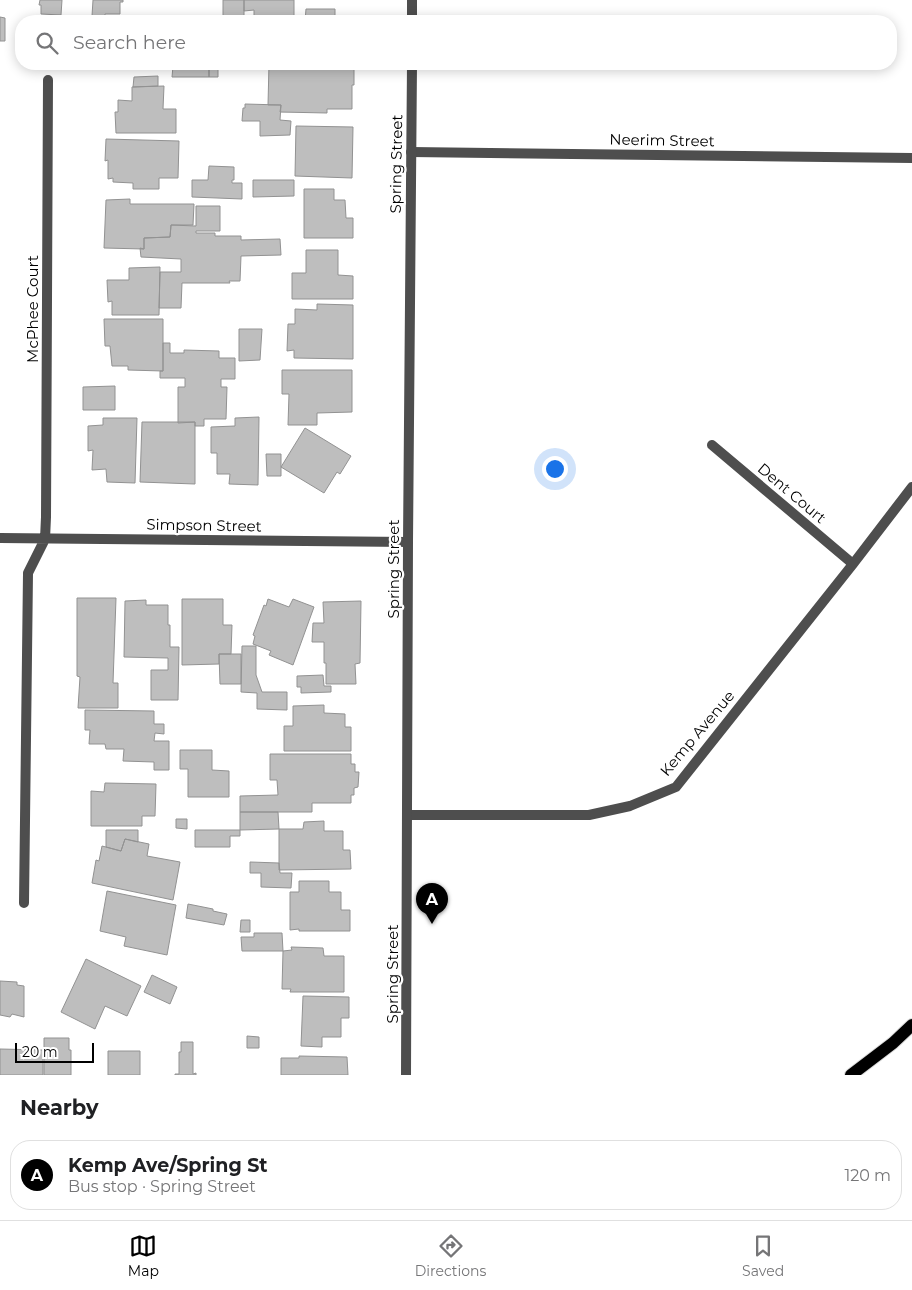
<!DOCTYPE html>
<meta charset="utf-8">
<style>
:root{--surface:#fff;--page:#f2f2f2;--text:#202124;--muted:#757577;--line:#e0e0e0;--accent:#000}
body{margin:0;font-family:Montserrat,sans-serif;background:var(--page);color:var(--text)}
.scale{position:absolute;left:15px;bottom:12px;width:79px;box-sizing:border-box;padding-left:5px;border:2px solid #000;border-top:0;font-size:14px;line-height:18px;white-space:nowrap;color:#000;-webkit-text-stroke:4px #fff;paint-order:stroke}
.you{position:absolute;left:554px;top:468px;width:18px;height:18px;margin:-12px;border:4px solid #fff;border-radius:50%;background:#1a73e8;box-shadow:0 0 0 8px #1a73e833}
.badge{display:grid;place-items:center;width:32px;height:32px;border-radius:50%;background:var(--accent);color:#fff;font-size:16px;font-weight:700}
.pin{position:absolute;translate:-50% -41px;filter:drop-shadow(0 1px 2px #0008)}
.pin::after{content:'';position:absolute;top:26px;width:18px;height:15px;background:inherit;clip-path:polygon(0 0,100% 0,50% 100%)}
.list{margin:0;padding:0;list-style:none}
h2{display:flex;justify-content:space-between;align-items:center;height:65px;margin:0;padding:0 20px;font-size:21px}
h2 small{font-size:16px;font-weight:400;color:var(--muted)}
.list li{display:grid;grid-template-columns:32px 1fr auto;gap:15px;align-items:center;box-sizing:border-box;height:70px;margin:0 10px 10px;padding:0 10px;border:1px solid var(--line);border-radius:20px}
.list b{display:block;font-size:19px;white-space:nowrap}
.list p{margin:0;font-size:16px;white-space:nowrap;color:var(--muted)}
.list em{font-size:16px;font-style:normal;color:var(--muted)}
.icon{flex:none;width:28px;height:28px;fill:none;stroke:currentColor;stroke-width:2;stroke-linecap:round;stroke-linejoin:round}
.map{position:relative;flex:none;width:912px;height:1075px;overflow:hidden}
.search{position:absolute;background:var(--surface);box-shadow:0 2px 12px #0003;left:15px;right:15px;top:15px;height:55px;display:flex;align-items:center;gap:12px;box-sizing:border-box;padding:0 18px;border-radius:20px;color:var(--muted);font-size:19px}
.sheet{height:145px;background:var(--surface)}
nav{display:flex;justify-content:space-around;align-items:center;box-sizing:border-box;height:70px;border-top:1px solid var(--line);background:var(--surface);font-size:14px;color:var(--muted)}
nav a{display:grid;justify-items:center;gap:2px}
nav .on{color:var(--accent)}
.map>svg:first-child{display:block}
.building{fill:#bebebe;stroke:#929292}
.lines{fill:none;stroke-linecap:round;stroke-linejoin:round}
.primary-casing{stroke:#dbdbdb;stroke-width:14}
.minor{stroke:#4e4e4e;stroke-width:10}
.tertiary{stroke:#4e4e4e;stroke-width:10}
.primary{stroke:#000;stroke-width:12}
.labels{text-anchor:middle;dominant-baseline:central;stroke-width:4.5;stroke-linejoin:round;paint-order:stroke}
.street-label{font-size:15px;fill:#000;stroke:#fff}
</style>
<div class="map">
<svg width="912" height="1075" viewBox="0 0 912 1075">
<rect width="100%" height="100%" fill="#fff"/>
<!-- building -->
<path class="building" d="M40,0h22l-1,15 -20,-1v-9h-2z
M93,0h30v2h-3v12h-15v2h-13z
M223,0h21v19l-21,-1z
M244,0h50v21h-40v-11l-10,1z
M306,9h29v10l11,-1v3h-41z
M0,17l5,1v23h-5z
M120,18l85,1v2h-85z
M170,64h39v13h-37l1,-11 -2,-1z
M209,64h9v13h-9z
M269,64h85v21h-2v24h-25v4l-47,-1 1,-7h-13z
M158,76v10l-25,1 1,-10z
M164,86l-1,23h13v24h-60l-1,-21h3v-12l14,1v-14z
M245,104l36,1 -1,15 11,1 -1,14 -30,1v-15h-18l1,-13h2z
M296,126l57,1 -1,51 -57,-2z
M106,139l73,2 -1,37h-19v11h-26v-6l-20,-1v-4l-5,1v-19l-3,1z
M209,166l25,1v13h-2v3h10v16l-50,-2v-17h16z
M253,180h41v16l-41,1z
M304,189h30v11h11l1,18h7v20h-49z
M130,199v5h64l-1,21h-22l-1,12 -26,1v11l-40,-1 2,-48z
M196,206h24v25h-24v2h19v3h26v4l39,-1 1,16 -40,1 -1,25h-11l1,2h-48l-1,25h-22l1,-36h21v-13l-40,-2 -1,-9 4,1v-11l26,-1 1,-12 25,1z
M306,250h32v25l15,1v23h-61v-26h14z
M160,267l-1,48h-47v-14l-4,1 -1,-22h22v-12z
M317,304l36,1v54l-59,-1v-8l-7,1 1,-27h7v-15l22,1z
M104,319h59v52l-35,-1v-4h-16l-2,-20h-5z
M239,329h23l-2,31 -21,1z
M163,343h7v10h14v-3l35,1v7h16v21h-14v8h6l-1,32h-22v7h-9v-4l-17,1v-36h7v-9h-25v-7h3z
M282,370h70v42l-35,1v12h-29l1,-31h-7z
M115,386v24h-32v-23z
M259,417l-1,68 -29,-1 1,-10h-13v-21h-6v-26l24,-1v-8z
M103,418h34l-2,65 -28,-1 -1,-13 -14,1 1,-20 -5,1v-25l15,-1z
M142,422h53v62l-55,-2z
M305,428l46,28 -11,18 -3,-2 -13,21 -43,-26z
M266,454h15v22h-14z
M77,598h39l-3,85h5v25h-40l2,-31 -3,-1z
M182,599h41v26h9l-1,29h-12v10l-37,1z
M268,599l21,8 4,-8 21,8 -21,58 -24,-10 2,-4 -18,-7 2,-8 -2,-1 11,-30 2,1z
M146,600v5h22v20h2v22h9l-1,53h-27v-30h17v-12l-44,-1 1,-56z
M361,601l-1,62 -5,1 1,20h-30v-21h-2v-21h-12l1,-19h11l-1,-21z
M242,646h14v29l6,17h25v18l-30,-1v-16l-16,-1z
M219,654h22v30h-21z
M323,675l1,11h7v6l-30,1v-6h-4v-11z
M324,705v8l21,1v13h6v24h-67v-25h9v-20z
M85,710l69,1v13h10v10l-9,-1 -1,8h15v29h-15v-8l-31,-1 1,-12h-18l-1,-5h-16l1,-14h-5z
M180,750h32v20l17,1v26h-41v-28h-8z
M270,754h81v10h4v8h4l-1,15 -4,1v7h-3v8h-39v9h-72v-16l38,-1 -1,-15h-7z
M105,783l51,1 -1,32h-13v10h-51v-35l13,1z
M240,812h38l1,17 -39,1z
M176,819h11v10l-11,-1z
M324,821v10h19v19h7l1,19 -72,1v-41h24l1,-7z
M106,830h32v12l-13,-3 -4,12 -15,-4z
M195,830h45v6h-10v11h-35z
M125,839l24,5 -2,12 33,6 -7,38 -81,-17 4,-23 3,1 3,-15 19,5z
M250,862l29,1 1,10h12l-1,15 -30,-1v-14h-11z
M299,881h30v11h12v18h9v21h-51v-2l-9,1v-38h9z
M107,891l69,14 -9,50 -43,-9 2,-9 -26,-6z
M188,904l25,5v2l14,3 -3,11 -38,-7z
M241,920h9v12h-10z
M254,933h28l1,18h-41l-1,-14h13z
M291,947l32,1 1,8h20v36h-54l1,-3h-9l1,-38 9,-1z
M86,959l55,27 -14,30 -22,-10 -10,23 -34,-17z
M152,975l25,12 -7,17 -26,-12z
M0,981l17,1v3l7,1v31l-12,-3 -2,3 -10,-2z
M303,996l46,1v21h-8v19h-19v10l-21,-1z
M247,1036l12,1v11h-12z
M44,1038h25v12h2v25h-27z
M181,1042h12v32l3,-1v2h-21v-1h4v-22h2z
M0,1049l43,1v25h-43z
M108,1051h32v24h-32z
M299,1056l48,1 1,18h-67v-17h18z"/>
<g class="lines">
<defs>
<path id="primary" d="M851,1075l42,-32 19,-18"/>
</defs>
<!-- primary casing -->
<use href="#primary" class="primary-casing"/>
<!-- minor -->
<path class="minor" d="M411,152l501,6
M712,445l141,119
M0,538l408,4
M407,815h182l41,-9 46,-19 177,-223 59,-77
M24,903l4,-330 17,-34 1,-22 2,-437"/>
<!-- tertiary -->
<path class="tertiary" d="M412,21v-21
M406,1075l2,-533 4,-478"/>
<!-- primary -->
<use href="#primary" class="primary"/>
</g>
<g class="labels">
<!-- street labels -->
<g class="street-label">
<text transform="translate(662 140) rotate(1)">Neerim Street</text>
<text transform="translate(396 164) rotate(-89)">Spring Street</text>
<text transform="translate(32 309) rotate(-90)">McPhee Court</text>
<text transform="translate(792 493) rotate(40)">Dent Court</text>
<text transform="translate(204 525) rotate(1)">Simpson Street</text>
<text transform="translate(393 569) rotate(-90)">Spring Street</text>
<text transform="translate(697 733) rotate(-50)">Kemp Avenue</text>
<text transform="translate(392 974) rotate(-90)">Spring Street</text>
</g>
</g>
</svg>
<div class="scale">20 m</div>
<div class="you"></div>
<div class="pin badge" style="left:432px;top:924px">A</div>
<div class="search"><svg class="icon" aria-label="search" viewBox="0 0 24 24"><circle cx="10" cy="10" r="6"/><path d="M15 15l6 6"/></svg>Search here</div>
</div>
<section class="sheet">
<h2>Nearby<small></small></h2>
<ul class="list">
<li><span class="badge">A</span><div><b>Kemp Ave/Spring St</b><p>Bus stop · Spring Street</p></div><em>120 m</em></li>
</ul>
</section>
<nav>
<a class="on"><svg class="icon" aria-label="map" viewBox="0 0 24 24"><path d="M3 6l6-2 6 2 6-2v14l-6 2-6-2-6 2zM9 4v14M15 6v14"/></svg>Map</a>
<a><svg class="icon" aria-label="directions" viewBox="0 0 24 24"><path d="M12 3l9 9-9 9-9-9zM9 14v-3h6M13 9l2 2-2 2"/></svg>Directions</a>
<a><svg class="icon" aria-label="saved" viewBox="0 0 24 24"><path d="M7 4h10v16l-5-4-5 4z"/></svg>Saved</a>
</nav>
